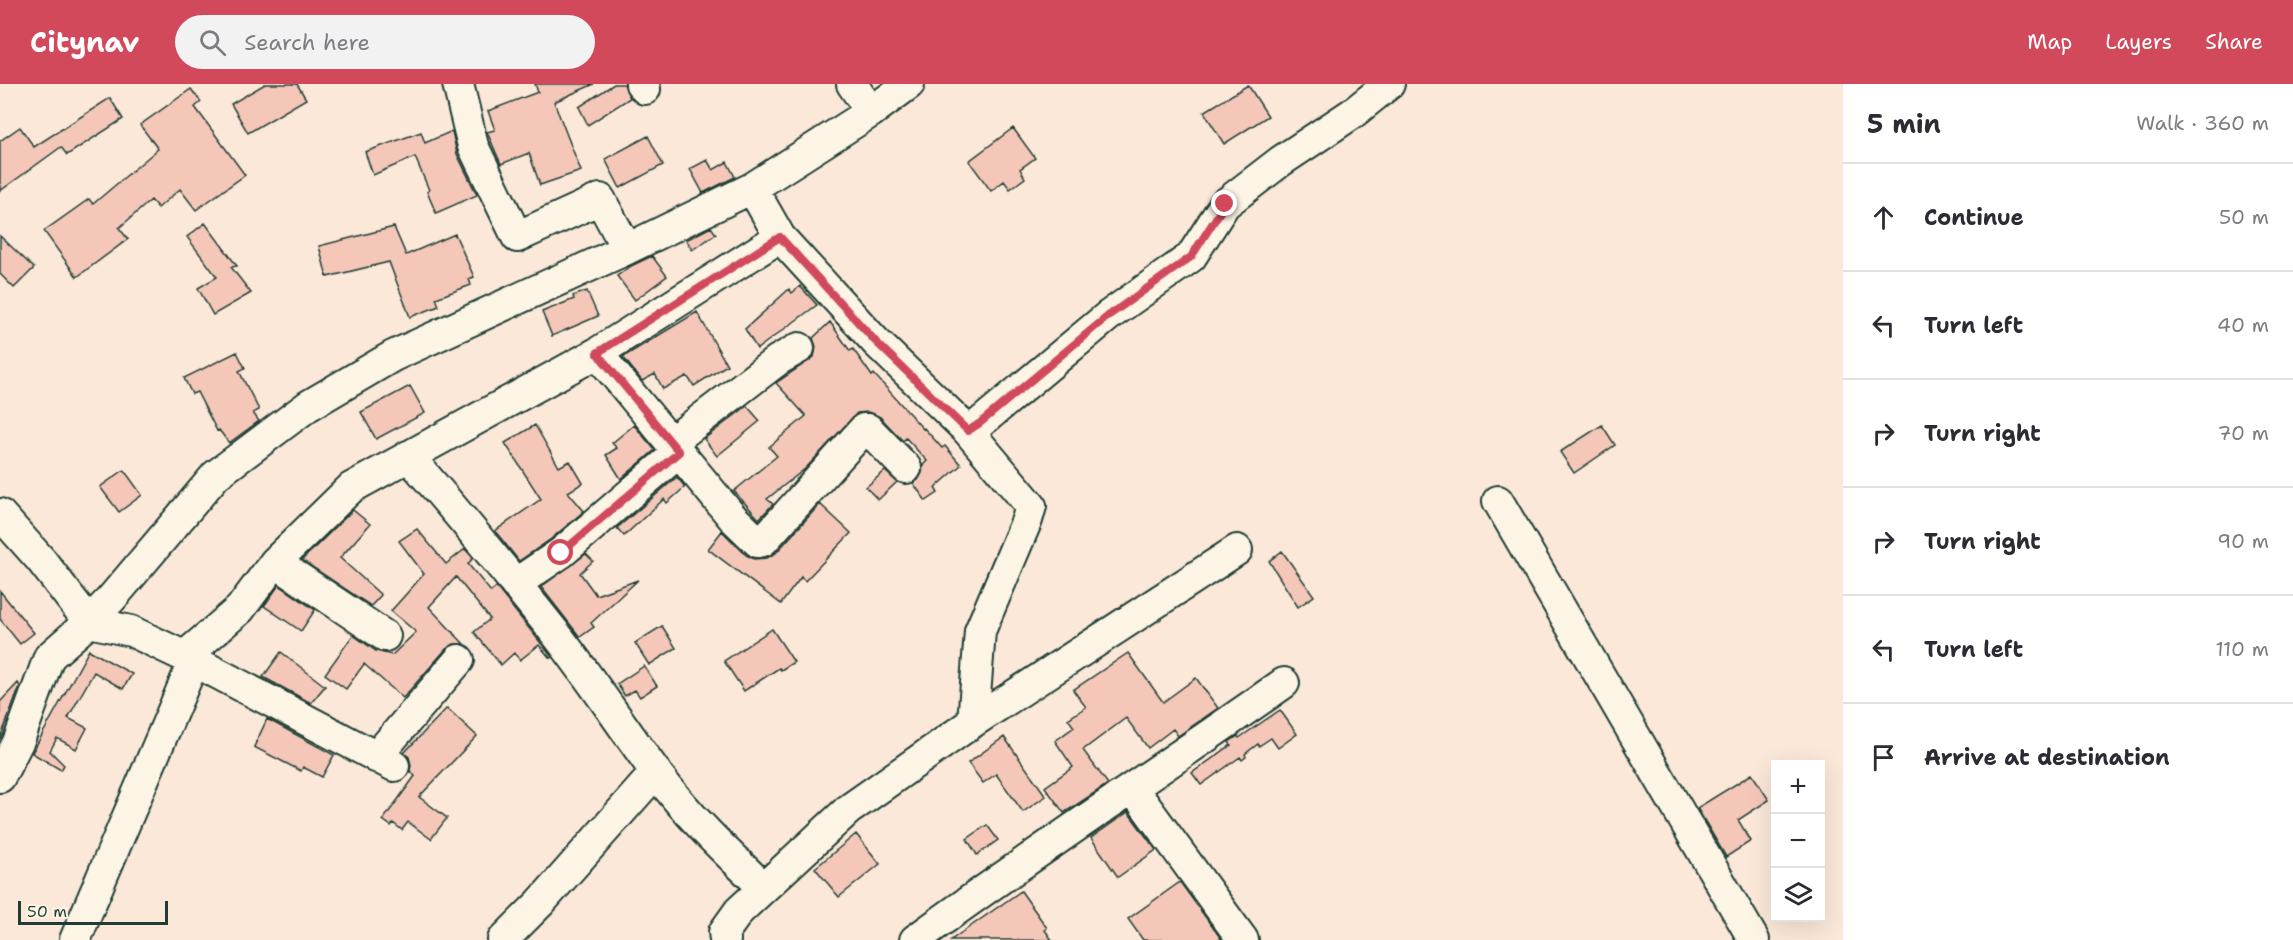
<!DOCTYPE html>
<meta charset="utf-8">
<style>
:root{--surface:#fff;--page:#f2f2f3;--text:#2b2b33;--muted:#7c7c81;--line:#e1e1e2;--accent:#d1495b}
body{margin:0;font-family:"Shantell Sans",sans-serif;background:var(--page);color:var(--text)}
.controls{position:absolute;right:18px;bottom:18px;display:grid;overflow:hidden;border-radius:0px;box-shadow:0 6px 24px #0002}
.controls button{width:54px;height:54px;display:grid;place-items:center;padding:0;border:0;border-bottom:2px solid var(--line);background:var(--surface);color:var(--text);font:30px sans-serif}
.scale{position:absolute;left:18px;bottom:15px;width:150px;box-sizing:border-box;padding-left:6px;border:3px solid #1f3d34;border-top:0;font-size:16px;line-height:21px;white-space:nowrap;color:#1f3d34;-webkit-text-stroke:4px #fcf5e5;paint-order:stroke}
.stop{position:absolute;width:18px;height:18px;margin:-14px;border:4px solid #d1495b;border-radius:50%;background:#fff}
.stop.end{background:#d1495b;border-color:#fff;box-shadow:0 2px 6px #0008}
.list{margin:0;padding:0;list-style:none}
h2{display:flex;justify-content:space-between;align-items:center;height:78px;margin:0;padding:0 24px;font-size:26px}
h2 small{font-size:20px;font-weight:400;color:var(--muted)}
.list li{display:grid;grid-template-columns:39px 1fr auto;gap:18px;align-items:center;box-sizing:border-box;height:108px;padding:0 24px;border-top:2px solid var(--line)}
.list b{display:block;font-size:22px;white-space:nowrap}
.list em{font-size:20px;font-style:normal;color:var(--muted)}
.icon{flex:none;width:33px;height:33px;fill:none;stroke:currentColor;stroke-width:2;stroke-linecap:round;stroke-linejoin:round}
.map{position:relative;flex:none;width:1843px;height:856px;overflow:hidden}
header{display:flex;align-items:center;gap:36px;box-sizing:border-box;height:84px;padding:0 30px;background:var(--accent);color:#fff}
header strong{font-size:28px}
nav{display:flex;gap:33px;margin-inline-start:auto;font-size:21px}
.search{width:420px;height:54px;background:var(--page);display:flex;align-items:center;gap:15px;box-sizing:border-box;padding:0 21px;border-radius:33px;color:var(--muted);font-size:22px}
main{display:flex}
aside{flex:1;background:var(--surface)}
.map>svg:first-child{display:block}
.building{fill:#f4c7b9;stroke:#1f3d34;stroke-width:1.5}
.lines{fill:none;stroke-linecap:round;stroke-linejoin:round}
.minor-casing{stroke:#1f3d34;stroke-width:34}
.minor{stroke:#fcf5e5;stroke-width:30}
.route{stroke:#d1495b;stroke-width:8}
</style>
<header>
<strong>Citynav</strong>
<div class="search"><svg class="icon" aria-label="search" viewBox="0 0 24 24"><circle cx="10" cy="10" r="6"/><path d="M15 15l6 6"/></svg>Search here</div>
<nav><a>Map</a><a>Layers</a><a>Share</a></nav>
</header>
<main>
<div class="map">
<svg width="1843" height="856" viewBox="0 0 1843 856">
<rect width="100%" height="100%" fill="#fbe8d9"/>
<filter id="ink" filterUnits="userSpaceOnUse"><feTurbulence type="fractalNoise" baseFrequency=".0167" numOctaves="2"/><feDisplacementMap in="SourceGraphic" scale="12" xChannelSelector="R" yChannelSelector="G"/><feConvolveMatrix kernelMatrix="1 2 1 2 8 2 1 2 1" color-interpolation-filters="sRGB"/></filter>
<g filter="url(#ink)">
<!-- building -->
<path class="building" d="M265,0h32l9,15 -58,34 -17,-29z
M535,0h59l-40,18 27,69 -41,14 -11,-32 -28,11 -14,-32 8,-2 -7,-19 50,-19z
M614,0h10l6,14 -42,27 -9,-18z
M1248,1l20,31 -44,28 -20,-32z
M191,5l10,13 -6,5 50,68 -49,35 -16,-21 -22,19 -7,-8 -32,28 9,11 -51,38 -33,-46 45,-32 4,5 65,-55 -18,-24z
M110,14l13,21 -56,36 -6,-8 -61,44v-50l20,-14 14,20z
M1013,44l22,30 -15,11 5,9 -15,11 -6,-8 -13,10 -22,-30z
M452,47l5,23 20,41 -41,18 -9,-21 2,-2 -14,-33 -42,18 -8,-23 56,-20 4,11z
M648,52l15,29 -43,23 -15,-29z
M707,76l6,10 14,-8 8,15 -32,16 -13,-24z
M205,139l32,43 -6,1 20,26 -38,22 -15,-27 19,-11 -30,-40z
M394,143l12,28 49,-21 19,43 -5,2 2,6 -35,13 3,8 -29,11 -21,-55 -62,15 -8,-31z
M711,143l5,7 -24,16 -6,-10z
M0,152l34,32 -20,20 -14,-14z
M652,172l15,20 -32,24 -18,-24 14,-10z
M800,202l17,19 -60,44 -12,-20 44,-40 3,4z
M587,207l11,25 -46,20 -10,-24 32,-13 -1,-3z
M697,228l30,53 -33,21 -7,-10 -24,13 -8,-15 -13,7 -19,-24z
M830,238l20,29 3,-2 19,27 2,-2 49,55 1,-1 18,20 3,-2 16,19 -26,23 3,5 -12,8 -13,-18 5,-3 4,-7 1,-8 4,-4 -21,-23 -3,3 -23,-24 -12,-5 -11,1 -51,55 -39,31 6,5 -14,15 -25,-28 43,-35 -8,-9 37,-31 -30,-33 38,-26 2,-10 -3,-9z
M237,268l8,16 -6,3 20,39 -6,3 6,8 -30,22 -10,-13 -2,1 -20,-39 -5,2 -8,-16z
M410,302l15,27 -49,26 -15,-27z
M747,322l13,15 -43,35 -13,-17z
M535,341l24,42 11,-6 13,22 -15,9 16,19 -33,28 -32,22 -24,-30 46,-32 -36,-56z
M634,341l21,25 -34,29 -15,-24 11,-7 -5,-5z
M1602,341l13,20 -41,28 -14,-21z
M124,386l18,25 -23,17 -19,-25z
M885,387l12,11 -19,18 -12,-13z
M677,393l8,10 -18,16 -3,-4 -40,37 -7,-8z
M820,420l31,29 -46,48 -4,-4 -20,27 -73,-55 14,-18 24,24 8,4 13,-1 9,-5z
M353,426l17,14 -30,34 41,37 -10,11 -69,-46z
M417,445l29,35 19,-15 8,9 -5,6 23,28 5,-5 56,70 -2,1 -11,-13 -19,15 -6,-7 -13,12 -27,-33 16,-13 -34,-42 -27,30 35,37h-10l-8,5 -43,49 -39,-34 -18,25 -21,-15 28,-39 23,16 16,4 24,-23 -25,-21 33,-37 -25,-33z
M1282,467l32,45 -16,11 -29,-46z
M586,470l7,7 -13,12 16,22 42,-15 -47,43 3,4 -14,10 -39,-50z
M279,501l36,25 -14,21 -37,-25z
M0,507l34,42 -14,11 -20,-25z
M662,542l14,22 -27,17 -14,-22z
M772,545l22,33 -13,8 -2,-2 -35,23 -20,-30z
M89,566l43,24 -9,15 -29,-17 -26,46 19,10 -11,21 -19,-11 -7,13 14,14 -3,5 -29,-17z
M281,568l44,34 -14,17 -48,-26z
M1128,569l35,49 33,-24 22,30 -40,28 -5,-7 -25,19 -22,-30 -43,32 25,34 -44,29 -19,-26 28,-20 -18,-26 19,-14 -6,-8 18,-12 -13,-17z
M644,582l13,20 -17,11 -5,-7 -10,6 -8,-12z
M18,599l2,3 -20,53v-37z
M447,624l30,28 -58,61 28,21 -16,21 -23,-17 -6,8 -9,-7 -2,3 -8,-6 32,-44 -5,-5 1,-6 -2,-8 -5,-4z
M1280,626l17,24 -19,14 -7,-10 -12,8 -1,-2 -13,10 1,3 -4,3 -2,-3 -39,28 -9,-12 39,-28 -2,-3 9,-6 1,2z
M267,635l67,36 -12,22 -19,-10 -2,4 -47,-24z
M1004,653l42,59 -23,16 -27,-38 -13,9 -15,-20z
M1752,690l17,26 -31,20 13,21 -25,16 -29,-49z
M1128,728l28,38 -38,27 -27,-39z
M987,741l11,15 -21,15 -10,-16z
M856,750l24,30 -41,33 -24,-29z
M1180,798l42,58h-79l-15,-21z
M1021,807l26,37 -2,2 7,10h-101z"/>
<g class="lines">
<defs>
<path id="minor" d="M458,0l15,62 44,91 83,-38 27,50
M641,0l4,5
M852,0l19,28
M752,104l28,49 96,105 92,89 63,75 -4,14 -47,111 -7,91
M597,269l136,165 25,24 5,-1 101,-112h4l38,39
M968,347l12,-8 128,-107 83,-59 34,-53 56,-43 72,-48 36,-29
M670,359l108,-83 21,-12
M408,372c51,57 100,118 148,178 35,45 66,92 99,137 31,43 70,80 108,116
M1498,417l256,439
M0,430l41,46 48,62 42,9 63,30 200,105
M275,478l110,74
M515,500l46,-31 118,-101
M184,573l56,-48 35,-47 76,-74 246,-135 183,-116
M376,673l83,-97
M0,693l19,-37 30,-83 40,-35 23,-24 104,-123 92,-69 85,-50 234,-107 125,-61 119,-76 38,-28
M1133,705l110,151
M75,856l119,-279
M503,856l37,-37 116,-131
M725,856l-1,-8 15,-21 109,-101 125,-88 264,-172
M915,856c121,-89 247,-171 369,-257"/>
</defs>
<!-- minor casing -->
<use href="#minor" class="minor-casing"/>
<!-- minor -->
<use href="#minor" class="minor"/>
</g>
</g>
<g class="lines" filter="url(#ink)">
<!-- route -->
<path class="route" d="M561,469l118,-101 -82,-99 183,-116 96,105 92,89 12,-8 128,-107 83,-59 34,-53"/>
</g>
</svg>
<div class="controls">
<button>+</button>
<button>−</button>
<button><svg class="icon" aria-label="layers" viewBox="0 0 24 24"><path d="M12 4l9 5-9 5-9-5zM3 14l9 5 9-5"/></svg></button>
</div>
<div class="scale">50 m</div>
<div class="stop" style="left:561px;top:469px"></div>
<div class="stop end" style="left:1225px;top:120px"></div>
</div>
<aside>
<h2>5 min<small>Walk · 360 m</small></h2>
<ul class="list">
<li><svg class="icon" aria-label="ahead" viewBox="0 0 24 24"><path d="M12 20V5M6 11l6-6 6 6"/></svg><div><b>Continue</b></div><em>50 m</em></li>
<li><svg class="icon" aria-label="left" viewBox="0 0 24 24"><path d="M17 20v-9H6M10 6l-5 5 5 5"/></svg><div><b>Turn left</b></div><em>40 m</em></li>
<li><svg class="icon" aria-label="right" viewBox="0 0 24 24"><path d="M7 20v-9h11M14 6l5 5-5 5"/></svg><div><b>Turn right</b></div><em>70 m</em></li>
<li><svg class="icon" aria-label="right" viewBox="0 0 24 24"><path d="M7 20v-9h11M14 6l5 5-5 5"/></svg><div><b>Turn right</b></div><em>90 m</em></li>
<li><svg class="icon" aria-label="left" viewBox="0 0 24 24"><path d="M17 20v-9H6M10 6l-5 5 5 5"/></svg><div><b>Turn left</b></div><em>110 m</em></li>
<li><svg class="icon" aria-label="arrive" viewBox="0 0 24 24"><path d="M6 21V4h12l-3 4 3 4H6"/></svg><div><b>Arrive at destination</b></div></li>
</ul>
</aside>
</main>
